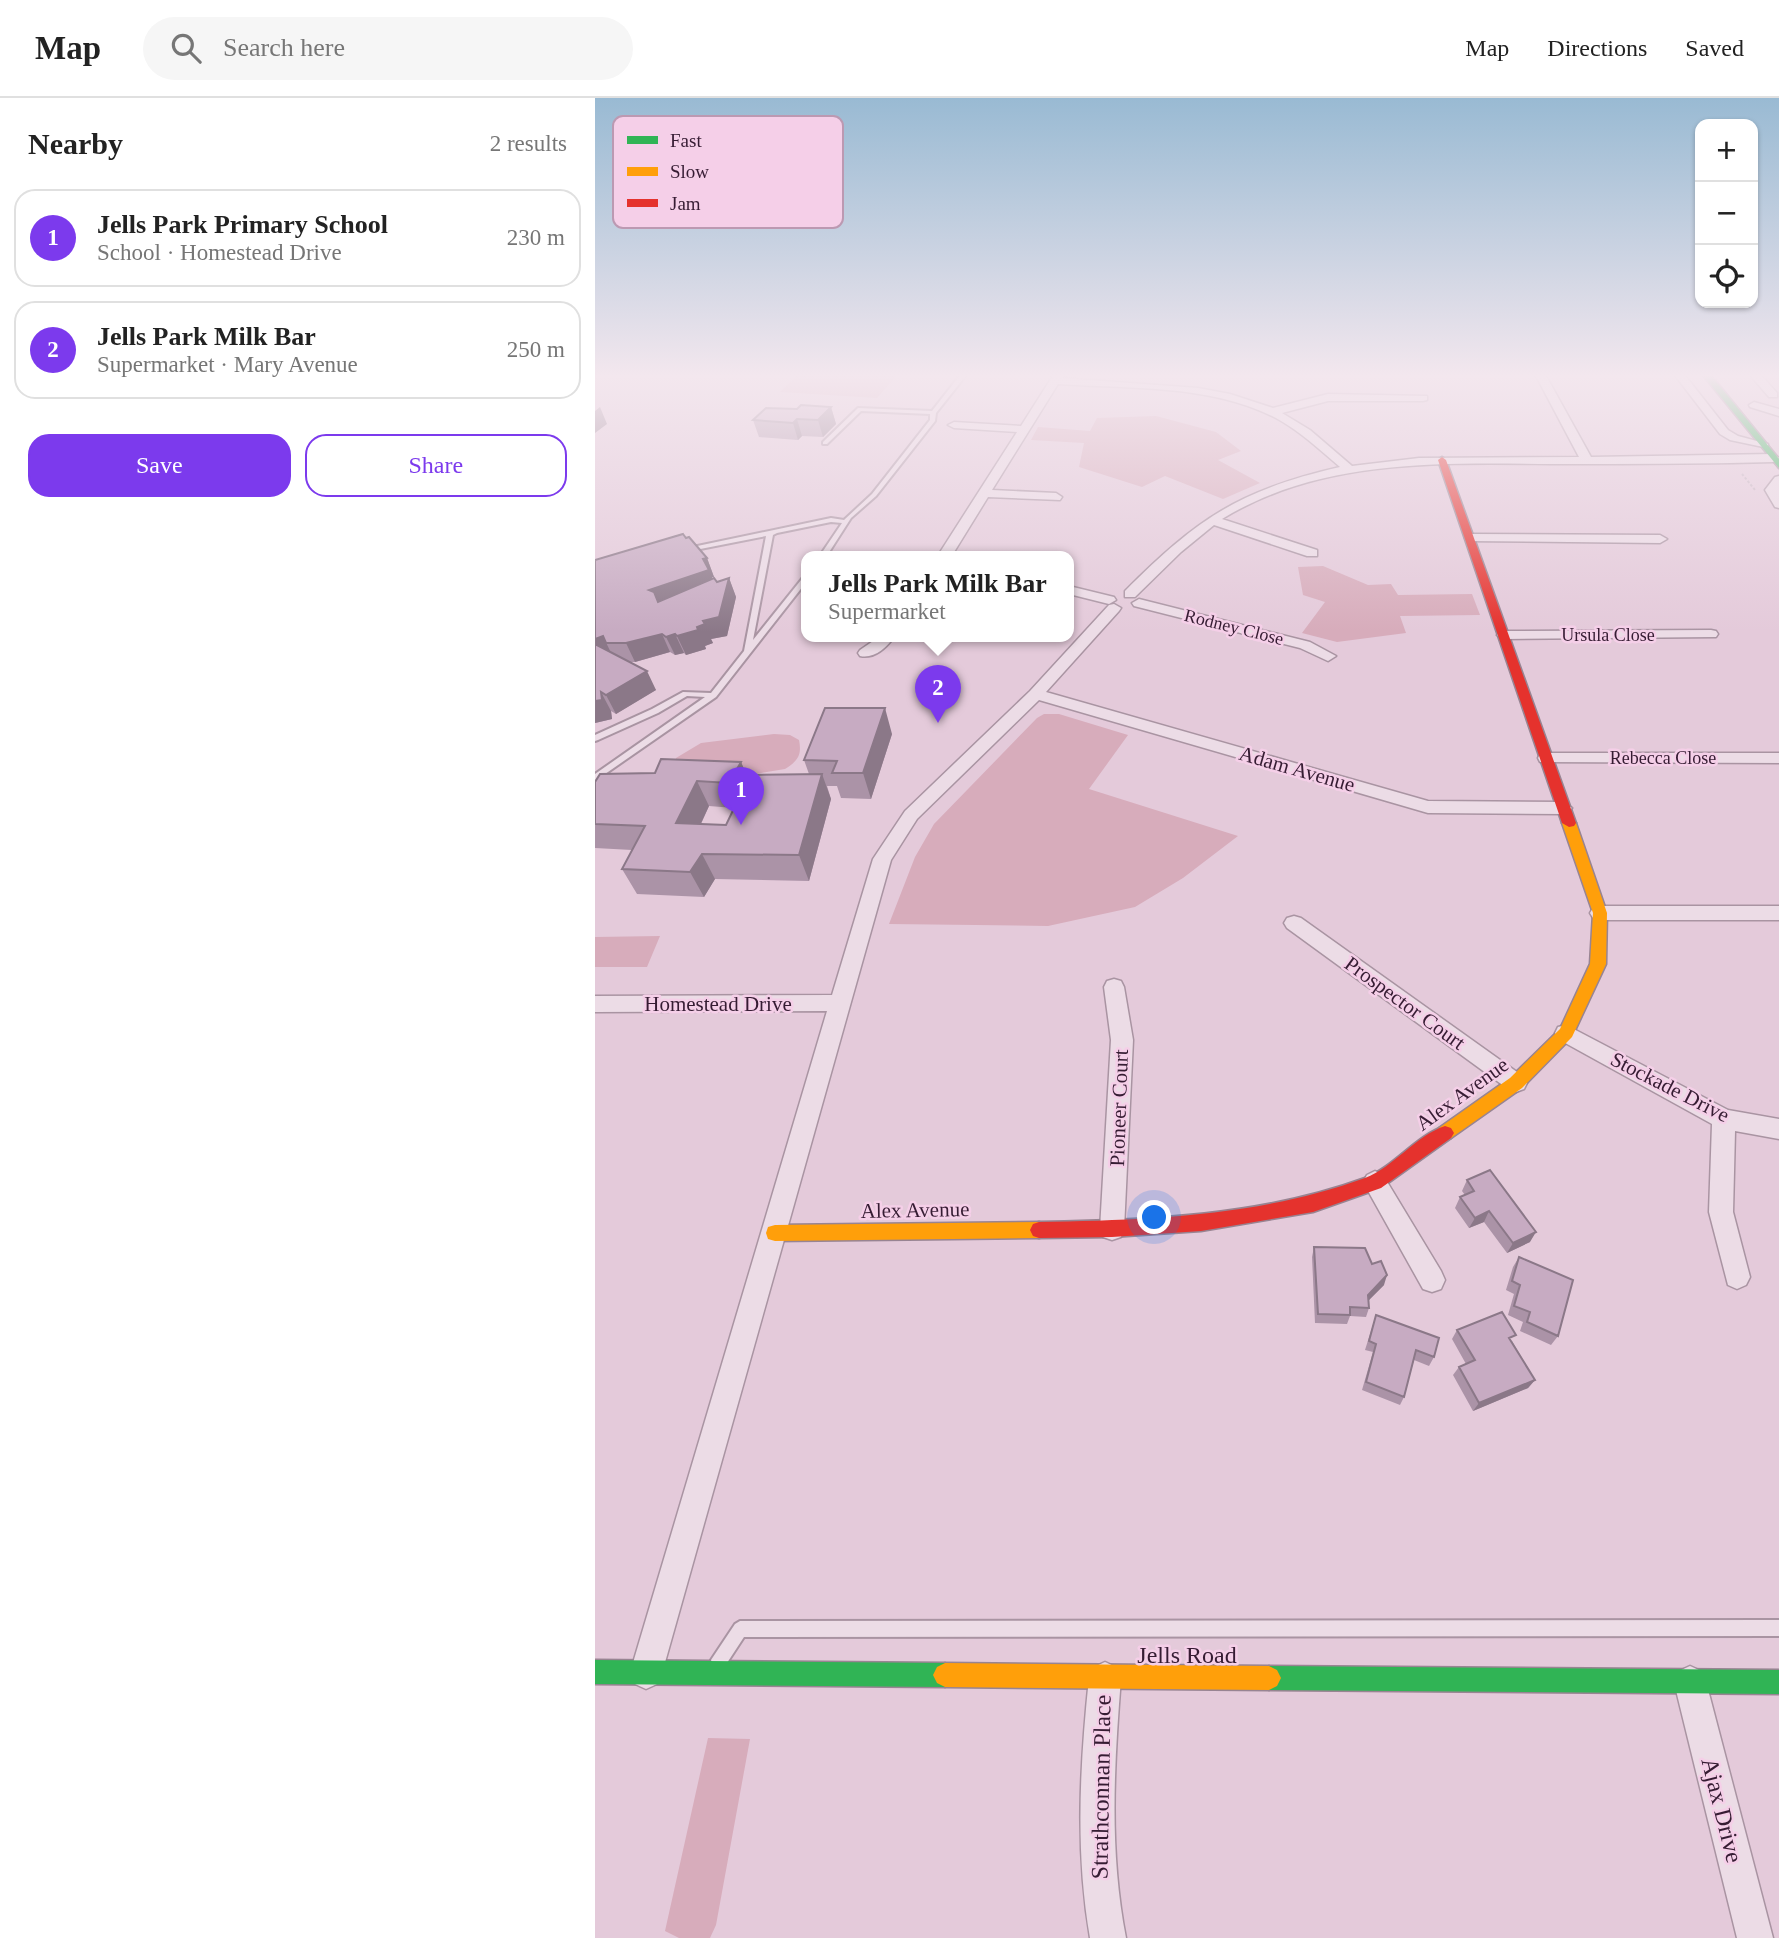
<!DOCTYPE html>
<meta charset="utf-8">
<style>
:root{--surface:#fff;--page:#f6f6f6;--text:#222;--muted:#767676;--line:#e0e0e0;--accent:#7c3aed}
body{margin:0;font-family:"Times New Roman",serif;background:var(--page);color:var(--text)}
.controls{position:absolute;right:21px;top:21px;display:grid;overflow:hidden;border-radius:14px;box-shadow:0 2px 5px #0004}
.controls button{width:63px;height:63px;display:grid;place-items:center;padding:0;border:0;border-bottom:2px solid var(--line);background:var(--surface);color:var(--text);font:35px sans-serif}
.you{position:absolute;left:560px;top:1120px;width:24px;height:24px;margin:-18px;border:5px solid #fff;border-radius:50%;background:#1a73e8;box-shadow:0 0 0 10px #1a73e833}
.badge{display:grid;place-items:center;width:46px;height:46px;border-radius:50%;background:var(--accent);color:#fff;font-size:23px;font-weight:700}
.pin{position:absolute;translate:-50% -58px;filter:drop-shadow(0 2px 4px #0008)}
.pin::after{content:'';position:absolute;top:37px;width:24px;height:21px;background:inherit;clip-path:polygon(0 0,100% 0,50% 100%)}
.popup{position:absolute;left:206px;top:453px;width:273px;height:91px;box-sizing:border-box;display:grid;place-content:center;border-radius:14px;background:var(--surface);filter:drop-shadow(0 2px 5px #0005);font-size:23px;white-space:nowrap;color:var(--muted)}
.popup b{font-size:26px;color:var(--text)}
.popup::after{content:'';position:absolute;left:50%;top:100%;margin-left:-14px;border:14px solid transparent;border-top-color:var(--surface)}
.list{margin:0;padding:0;list-style:none}
h2{display:flex;justify-content:space-between;align-items:center;height:91px;margin:0;padding:0 28px;font-size:30px}
h2 small{font-size:23px;font-weight:400;color:var(--muted)}
.list li{display:grid;grid-template-columns:46px 1fr auto;gap:21px;align-items:center;box-sizing:border-box;height:98px;margin:0 14px 14px;padding:0 14px;border:2px solid var(--line);border-radius:21px}
.list b{display:block;font-size:26px;white-space:nowrap}
.list p{margin:0;font-size:23px;white-space:nowrap;color:var(--muted)}
.list em{font-size:23px;font-style:normal;color:var(--muted)}
.actions{display:flex;gap:14px;padding:21px 28px}
.actions a{flex:1;padding:16px 0;border:2px solid var(--accent);border-radius:21px;text-align:center;font-size:24px;color:var(--accent)}
.actions .main{background:var(--accent);color:#fff}
.icon{flex:none;width:38px;height:38px;fill:none;stroke:currentColor;stroke-width:2;stroke-linecap:round;stroke-linejoin:round}
.map{position:relative;flex:none;width:1184px;height:1840px;overflow:hidden}
header{display:flex;align-items:center;gap:42px;box-sizing:border-box;height:98px;padding:0 35px;background:var(--surface);border-bottom:2px solid var(--line)}
header strong{font-size:33px}
nav{display:flex;gap:38px;margin-inline-start:auto;font-size:24px}
.search{width:490px;height:63px;background:var(--page);display:flex;align-items:center;gap:18px;box-sizing:border-box;padding:0 24px;border-radius:38px;color:var(--muted);font-size:26px}
main{display:flex}
aside{flex:1;background:var(--surface)}
.map>svg:first-child{display:block}
.green{fill:#d7acbb}
.lines{fill:none;stroke-linecap:round;stroke-linejoin:round}
.lane-casing{stroke:#a994a2;stroke-width:4}
.street-casing{stroke:#a994a2;stroke-width:3}
.fast-casing{stroke:#988492;stroke-width:3}
.slow-casing{stroke:#988492;stroke-width:3}
.jam-casing{stroke:#988492;stroke-width:3}
.path{stroke:#c4b3bf;stroke-width:2;stroke-dasharray:2.5 2;stroke-linecap:butt}
.lane{fill:#ecdce6;fill-rule:evenodd}
.street{fill:#ecdce6;fill-rule:evenodd}
.fast{fill:#30b455;fill-rule:evenodd}
.slow{fill:#ff9f0a;fill-rule:evenodd}
.jam{fill:#e5322d;fill-rule:evenodd}
.wall{fill:#ab93a7;fill-rule:evenodd}
.shaded-wall{fill:#8b7888}
.building{fill:#c7abc2;stroke:#8b7888;stroke-width:2}
.labels{text-anchor:middle;dominant-baseline:central;stroke-width:5;stroke-linejoin:round;paint-order:stroke}
.far-street-label{font-size:18px;fill:#361c33;stroke:#f5cfe8}
.street-label{font-size:21px;fill:#361c33;stroke:#f5cfe8}
.near-street-label{font-size:24px;fill:#361c33;stroke:#f5cfe8}
.key{fill:#f5cfe8;stroke:#bc99b2;stroke-width:2}
.key-label{font-size:19px;fill:#361c33}
</style>
<header>
<strong>Map</strong>
<div class="search"><svg class="icon" aria-label="search" viewBox="0 0 24 24"><circle cx="10" cy="10" r="6"/><path d="M15 15l6 6"/></svg>Search here</div>
<nav><a>Map</a><a>Directions</a><a>Saved</a></nav>
</header>
<main>
<aside>
<h2>Nearby<small>2 results</small></h2>
<ul class="list">
<li><span class="badge">1</span><div><b>Jells Park Primary School</b><p>School · Homestead Drive</p></div><em>230 m</em></li>
<li><span class="badge">2</span><div><b>Jells Park Milk Bar</b><p>Supermarket · Mary Avenue</p></div><em>250 m</em></li>
</ul>
<div class="actions"><a class="main">Save</a><a>Share</a></div>
</aside>
<div class="map">
<svg width="1184" height="1840" viewBox="0 0 1184 1840">
<rect width="100%" height="100%" fill="#e4cada"/>
<!-- green -->
<path class="green" d="M203,276h100l-21,24 -97,-6z
M561,318l60,16 25,19 -23,9 42,23 -37,16 -58,-23 -23,11 -63,-20 5,-24 -53,-3 7,-13 52,4 7,-13z
M728,468l45,19 23,-1 7,11 74,-1 8,21 -80,1 6,17 -69,9 -35,-9 23,-31 -22,-7 -5,-28z
M449,616h15l69,21 -39,54 149,47 -55,42 -48,29 -87,19 -159,-2 26,-67 19,-33 103,-106z
M179,636l16,1 9,5c3,15 -1,21 -14,29l-93,15 -19,-13 3,-13 25,-15z
M65,838l-13,31h-52v-30z
M113,1640l42,1 -34,186 -6,13h-31l-14,-7z"/>
<g class="lines">
<defs>
<path id="lane" d="M366,276h6l-31,39 -1,8 -59,75 -25,22 -25,39h-7l23,-34 -11,-1 -54,11 -4,2 -20,105 52,-65 2,-1v7l-91,116 -121,84v-7l110,-77 -18,-1 -29,17 -60,27 -3,1v-6l57,-26 31,-17 28,1 33,-42 22,-115 -81,16 -2,-1v-2l148,-31 13,2 28,-26 58,-74v-6l-69,-3 -34,33h-4v-2l35,-34 74,3z
M1184,1522v16l-1035,1 -19,29 -6,2 -6,-2 -2,-6 24,-36 5,-3z"/>
<path id="street" d="M459,276h10l-2,4 136,10 32,6 43,14 55,-14 99,2v4l-4,1h-95l-46,12 28,17 42,36 67,-8 160,-1 -44,-83h10l46,83 182,-3 6,4 -6,4c-73,2 -146,2 -219,2 -112,-1 -233,-6 -332,55l95,31v6h-10l-93,-31 -33,27 -46,45h-10v-6c72,-72 114,-101 215,-124 -20,-17 -40,-36 -64,-49 -65,-34 -147,-29 -218,-34l-66,106 64,3 6,4 -2,3 -72,-3 -37,60h-14l80,-125 -63,-4 -6,-3 6,-3 67,4z
M1079,276h10l44,56 10,6 30,8v4l-38,-8 -10,-6z
M1154,276h11l17,19v4h-8z
M1159,304l25,7v7l-29,-9 -1,-2z
M1184,378v32l-4,-1 -10,-17 10,-13z
M877,436l188,1 7,4 -7,4 -193,-2 -2,-3z
M474,488l45,11 2,3 -7,4 -40,-10z
M544,501l171,43 26,14 -8,5 -28,-13 -166,-42 -2,-3z
M519,506l7,4 -2,3 -73,81 382,109 135,1 9,6 -9,6 -135,-1 -389,-113 -122,119 -26,41 -229,813 -5,11 -11,5 -11,-5 -5,-11 197,-662 -232,1v-16l237,-1 41,-136 32,-48 125,-120 79,-86z
M1116,532l5,1 2,3 -2,3 -212,2 -7,-4 7,-4z
M284,539h15c-8,11 -20,22 -34,19l-2,-3 2,-3z
M951,655h233v10l-239,-1 -2,-4 2,-4z
M1005,808h179v14h-179l-7,-2 -3,-5 3,-5z
M699,818l7,2 223,159 3,6 -3,6 -8,3 -8,-3 -221,-161 -3,-5 3,-5z
M519,881l7,2 3,6 9,53 -9,189 -3,8 -9,3 -9,-3 -3,-8 11,-189 -7,-53 3,-6z
M971,927l162,85 51,9v20l-44,-8 -2,81 17,65 -4,8 -9,4 -9,-4 -19,-73 3,-88 -154,-85 -3,-6 3,-6z
M780,1073l8,4 58,96 4,9 -4,9 -9,3 -9,-3 -56,-100 -4,-7 4,-7z
M510,1564l11,5 5,11c-7,88 -12,173 5,260h-36c-15,-87 -10,-173 -1,-260l5,-11z
M1095,1568l11,5 5,11 67,256h-36l-63,-256 5,-11z"/>
<path id="fast" d="M1107,276h8l69,85v9z
M0,1562l350,3 8,4 4,8 -4,8 -8,4 -350,-3z
M674,1568l510,4v24l-510,-4 -8,-4 -4,-8 4,-8z"/>
<path id="slow" d="M974,721l7,4 31,90 -1,51 -34,73 -50,51 -71,50 -6,2 -6,-2 -3,-5 3,-5 71,-50 50,-49 30,-65 3,-51 -31,-90z
M444,1124l6,2 3,6 -3,6 -6,2 -264,3 -7,-2 -2,-6 2,-6 7,-2z
M350,1565l324,3 8,4 4,8 -4,8 -8,4 -324,-3 -8,-4 -4,-8 4,-8z"/>
<path id="jam" d="M847,359l4,3 130,363 -2,3 -5,1 -7,-4 -124,-363z
M850,1028l6,2 3,5 -3,5 -70,50 -68,24 -112,19 -89,6 -73,1 -6,-2 -3,-6 3,-6 6,-2c110,-2 222,-6 326,-44 29,-11 50,-42 80,-52z"/>
</defs>
<!-- lane casing -->
<use href="#lane" class="lane-casing"/>
<!-- street casing -->
<use href="#street" class="street-casing"/>
<!-- fast casing -->
<use href="#fast" class="fast-casing"/>
<!-- slow casing -->
<use href="#slow" class="slow-casing"/>
<!-- jam casing -->
<use href="#jam" class="jam-casing"/>
<!-- path -->
<path class="path" d="M1147,376l13,16"/>
<!-- lane -->
<use href="#lane" class="lane"/>
<!-- street -->
<use href="#street" class="street"/>
<!-- fast -->
<use href="#fast" class="fast"/>
<!-- slow -->
<use href="#slow" class="slow"/>
<!-- jam -->
<use href="#jam" class="jam"/>
</g>
<!-- wall -->
<path class="wall" d="M236,309l5,17 -13,13 -21,-1 -4,4 -39,-3 -6,-17 44,-11z
M112,460l7,19h-2v2l5,3 12,-4 7,19 -9,39 -16,3 2,4 -8,3 1,3 -20,6 -2,-2 -9,2 -5,-3 -35,10h-5l26,28 -40,24 -5,-3 1,8 -17,4v-163z
M297,636l-21,65 -30,-1 -4,-12h-10l4,13 -22,82 -94,-2 -11,18 -67,-3 -15,-25 10,-19 -37,-2v-66l146,-20 7,17 61,-5 -5,-14zM114,708l25,2 -8,17 -25,-1z
M872,1082l63,62 -23,11 -23,-31 -15,6 -14,-20 5,-11 5,-2 -3,-4z
M719,1149l58,17 12,21 -15,15v8l-3,9 -16,-1 -3,8 -32,-1 -3,-66z
M924,1159l39,79 -7,9 -31,-14 3,-9 -15,-7 6,-21 -8,-4 7,-23z
M781,1217l58,42 -5,9 -15,-6 -10,37 -4,8 -38,-15 11,-38 -8,-2z
M862,1232l55,11 23,39 -7,8 -55,23 -20,-36 6,-8 7,-3 -14,-25z"/>
<!-- shaded-wall -->
<path class="shaded-wall" d="M5,309l7,17 -12,9v-22z
M236,309l5,17 -13,13 -5,-17z
M202,321l5,17 -4,4 -5,-17z
M112,460l7,19h-2l4,12 -59,20 -8,-19z
M134,480l7,19 -9,39 -16,3 2,4 -8,3 1,3 -20,6 -9,-19 20,-9 6,-6z
M67,536l8,18 -35,10 -9,-19z
M80,536l9,19 -9,2 -9,-18z
M8,538l9,19 -17,-3v-13z
M52,573l9,19 -40,24 -10,-19z
M6,594l10,19 1,8 -17,4v-22z
M290,610l7,26 -21,65 -8,-26z
M146,664l11,25 -11,21 -12,-25z
M227,676l9,25 -22,82 -10,-26z
M102,683l12,25 -20,43 -13,-26z
M107,756l13,25 -11,18 -14,-25z
M894,1113l-5,11 -15,6 6,-10z
M941,1134l-6,10 -23,11 6,-10z
M792,1177l-3,10 -19,19 3,-9z
M940,1282l-7,8 -55,23 6,-8z"/>
<!-- building -->
<path class="building" d="M206,307l30,2 -13,13 -21,-1 -4,4 -40,-3 13,-12 31,1z
M88,436l3,4 3,-1 18,21 -4,1 6,11 -60,20 5,2 4,10 56,-24 3,4 12,-4 -10,39 -16,4 2,3 -8,3 1,3 -21,6 -2,-2 -9,3 -4,-3 -36,9h-20l-3,-7 -8,3v-79z
M0,546l52,27 -41,24 -5,-3 1,8 -7,1z
M230,610h60l-22,65h-31l5,-12 -33,-1z
M66,661l80,3 -12,21 -32,-2 -21,42 50,2 24,-50 72,-1 -23,81 -97,-1 -12,18 -68,-3 23,-43 -50,-2v-42l5,-8 55,-1z
M895,1072l46,62 -23,11 -24,-32 -14,7 -15,-21 14,-6 -7,-11z
M719,1149l51,1 7,16 9,-3 6,14 -19,20 1,13 -19,-1v8l-32,-1z
M924,1159l54,23 -15,56 -31,-14 3,-10 -16,-6 6,-21 -8,-4z
M907,1214l14,23 -7,3 26,42 -56,23 -20,-36 16,-7 -18,-30z
M781,1217l63,23 -5,19 -18,-7 -12,47 -38,-15 10,-38 -7,-3z"/>
<!-- sky -->
<linearGradient id="sky" x2="0" y2="1"><stop stop-color="#99bad3"/><stop offset="0.52" stop-color="#f3e7ee"/><stop offset="1" stop-color="#f3e7ee" stop-opacity="0"/></linearGradient>
<rect width="1184" height="534" fill="url(#sky)"/>
<g class="labels">
<!-- far-street labels -->
<g class="far-street-label">
<text transform="translate(639 529) rotate(14)">Rodney Close</text>
<text x="1013" y="537">Ursula Close</text>
<text x="1068" y="660">Rebecca Close</text>
</g>
<!-- street labels -->
<g class="street-label">
<text transform="translate(702 671) rotate(16)">Adam Avenue</text>
<text transform="translate(810 905) rotate(36)">Prospector Court</text>
<text x="123" y="906">Homestead Drive</text>
<text transform="translate(1075 989) rotate(27)">Stockade Drive</text>
<text transform="translate(867 996) rotate(-36)">Alex Avenue</text>
<text transform="translate(524 1010) rotate(-88)">Pioneer Court</text>
<text transform="translate(320 1112) rotate(-1)">Alex Avenue</text>
</g>
<!-- near-street labels -->
<g class="near-street-label">
<text x="592" y="1557">Jells Road</text>
<text transform="translate(506 1689) rotate(-89)">Strathconnan Place</text>
<text transform="translate(1127 1712) rotate(76)">Ajax Drive</text>
</g>
</g>
<!-- legend -->
<rect x="18" y="18" width="230" height="112" rx="10" class="key"/>
<rect x="32" y="38" width="31" height="8" fill="#30b455"/>
<rect x="32" y="69" width="31" height="9" fill="#ff9f0a"/>
<rect x="32" y="101" width="31" height="8" fill="#e5322d"/>
<g class="key-label">
<text x="75" y="49">Fast</text>
<text x="75" y="80">Slow</text>
<text x="75" y="112">Jam</text>
</g>
</svg>
<div class="controls">
<button>+</button>
<button>−</button>
<button><svg class="icon" aria-label="locate" viewBox="0 0 24 24"><circle cx="12" cy="12" r="6"/><path d="M12 2v4M12 18v4M2 12h4M18 12h4"/></svg></button>
</div>
<div class="you"></div>
<div class="pin badge" style="left:146px;top:727px">1</div>
<div class="pin badge" style="left:343px;top:625px">2</div>
<div class="popup"><b>Jells Park Milk Bar</b>Supermarket</div>
</div>
</main>
